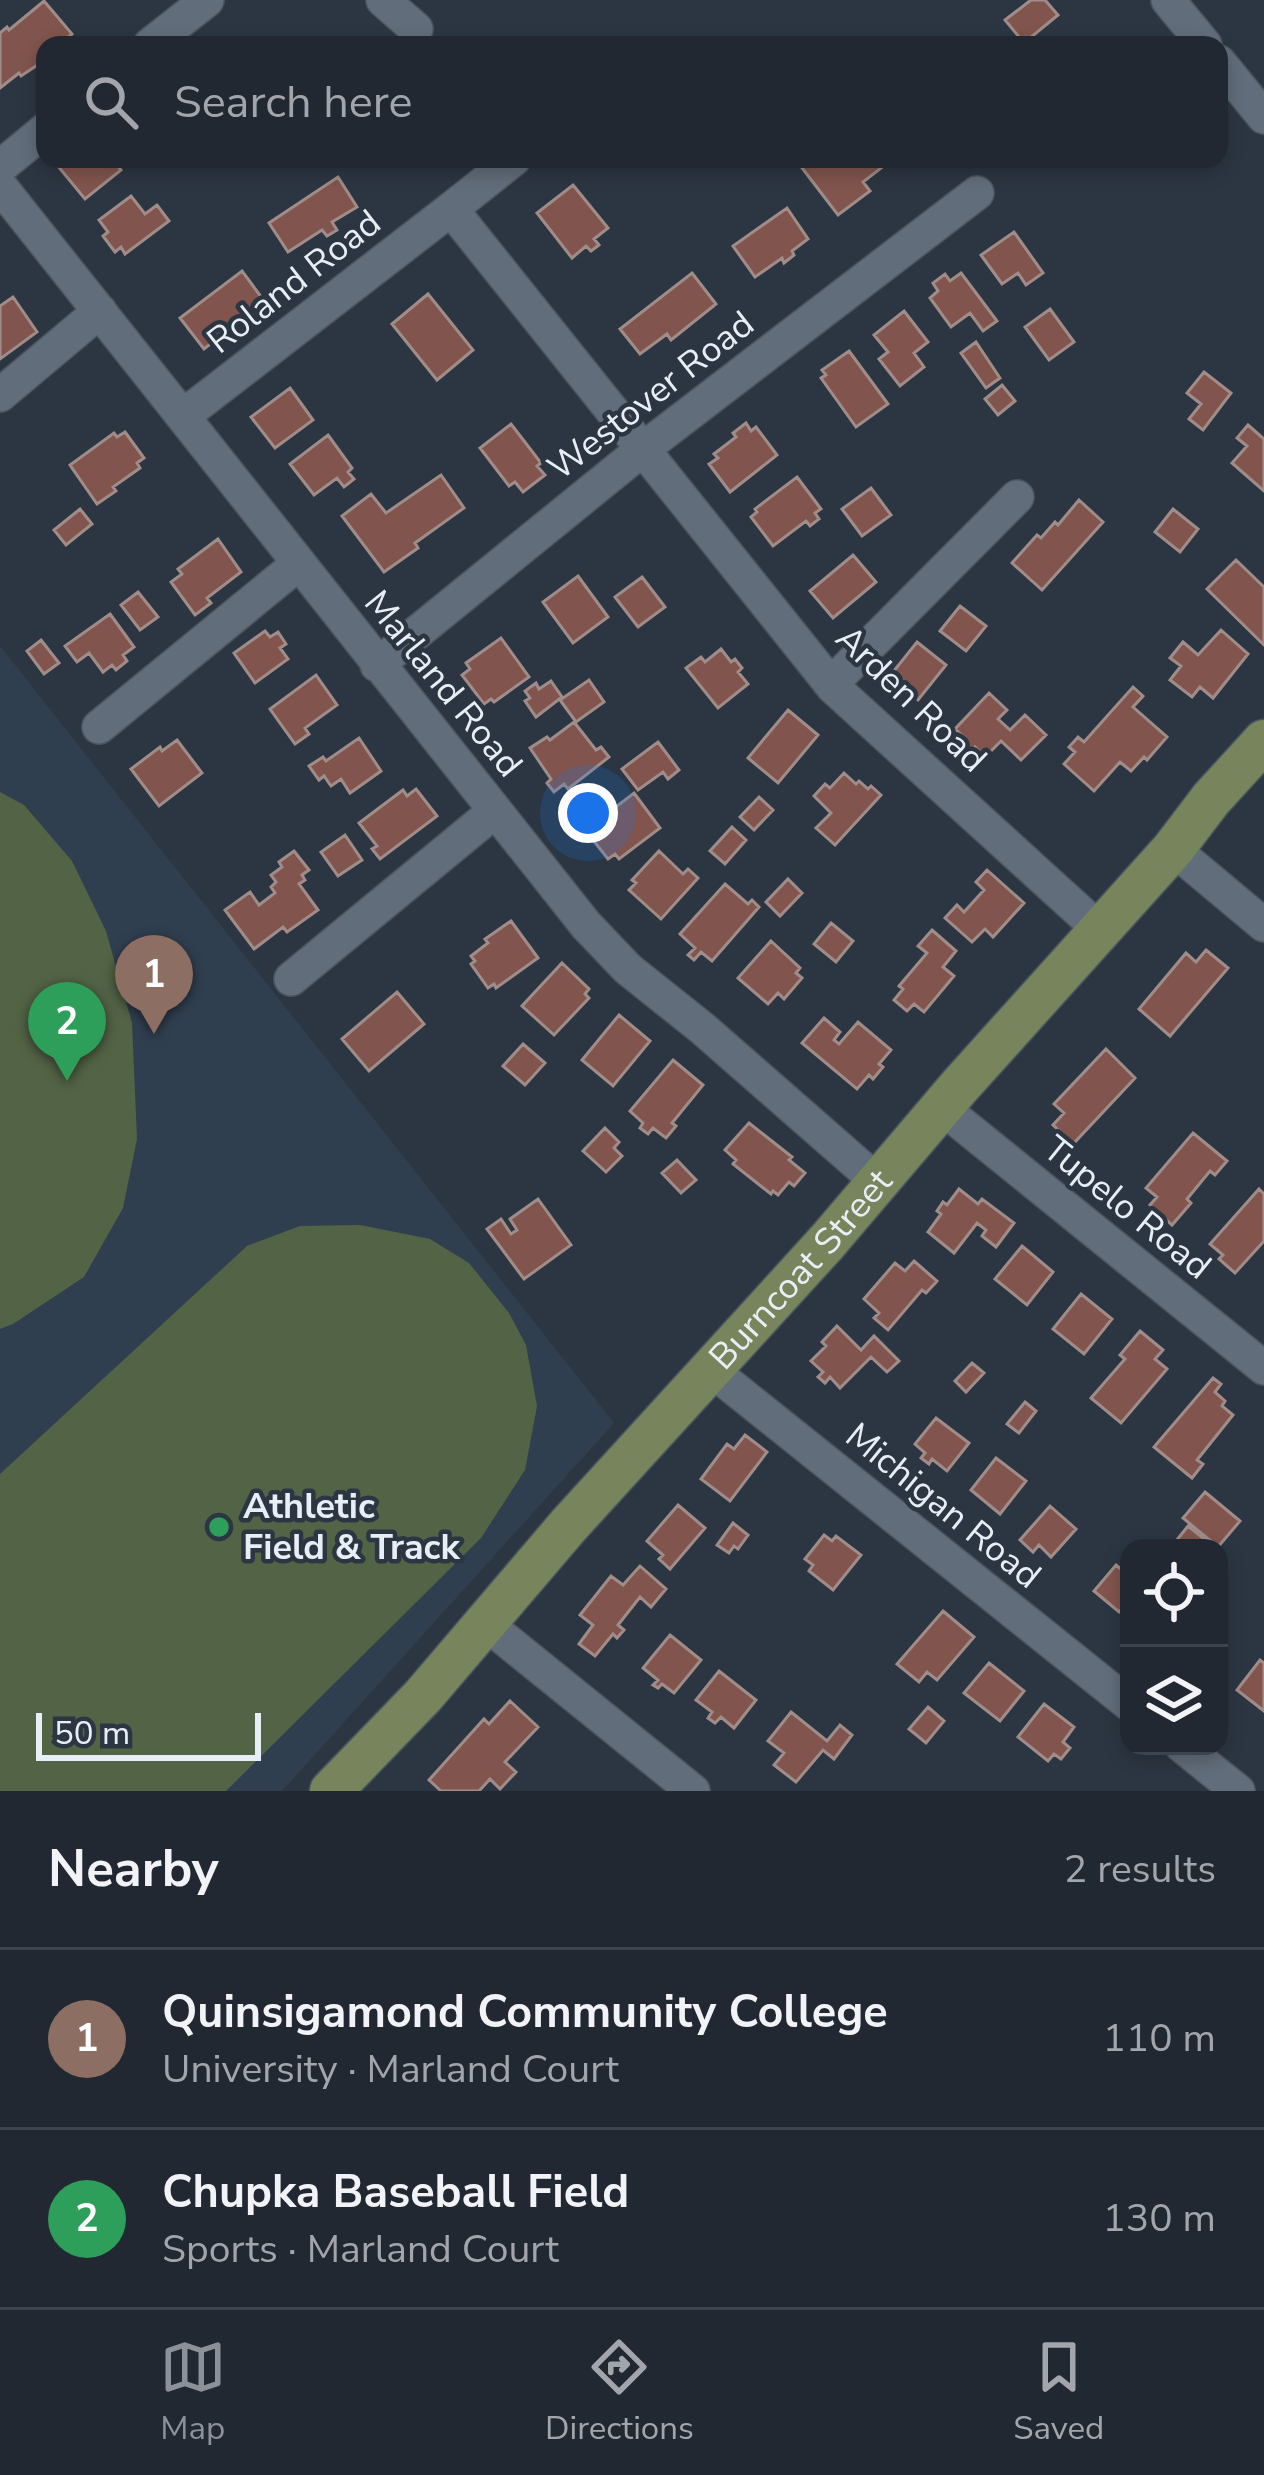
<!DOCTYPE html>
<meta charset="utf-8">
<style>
:root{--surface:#212832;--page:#2d343e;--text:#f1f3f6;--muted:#a2a6ac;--line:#3e444d;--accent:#8c9099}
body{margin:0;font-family:"Nunito Sans",sans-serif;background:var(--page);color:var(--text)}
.controls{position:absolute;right:36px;bottom:36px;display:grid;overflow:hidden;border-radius:24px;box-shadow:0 6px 18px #0003}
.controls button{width:108px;height:108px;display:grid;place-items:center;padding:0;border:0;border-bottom:3px solid var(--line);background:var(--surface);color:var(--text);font:60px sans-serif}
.scale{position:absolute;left:36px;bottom:30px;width:225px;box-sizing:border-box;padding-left:12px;border:6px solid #e8eef6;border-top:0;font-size:33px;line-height:42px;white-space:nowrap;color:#e8eef6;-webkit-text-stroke:9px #2c3642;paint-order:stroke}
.you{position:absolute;left:588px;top:813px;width:42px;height:42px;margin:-30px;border:9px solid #fff;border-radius:50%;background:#1a73e8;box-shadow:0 0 0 18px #1a73e833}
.badge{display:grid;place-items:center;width:78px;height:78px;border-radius:50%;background:var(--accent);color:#fff;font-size:39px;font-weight:700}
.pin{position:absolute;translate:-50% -99px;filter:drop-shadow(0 3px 6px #0008)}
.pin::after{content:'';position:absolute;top:63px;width:42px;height:36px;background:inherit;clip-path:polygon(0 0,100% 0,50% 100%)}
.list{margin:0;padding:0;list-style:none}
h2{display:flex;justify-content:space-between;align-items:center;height:156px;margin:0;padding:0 48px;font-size:51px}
h2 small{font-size:39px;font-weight:400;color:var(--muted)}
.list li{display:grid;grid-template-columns:78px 1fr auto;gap:36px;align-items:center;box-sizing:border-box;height:180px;padding:0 48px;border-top:3px solid var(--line)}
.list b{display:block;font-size:45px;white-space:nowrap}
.list p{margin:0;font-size:39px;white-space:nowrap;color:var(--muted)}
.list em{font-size:39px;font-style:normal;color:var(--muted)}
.icon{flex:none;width:66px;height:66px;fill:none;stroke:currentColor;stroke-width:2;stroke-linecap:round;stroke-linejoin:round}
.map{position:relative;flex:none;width:1264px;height:1791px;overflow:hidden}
.search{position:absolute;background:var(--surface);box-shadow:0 6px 18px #0003;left:36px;right:36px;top:36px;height:132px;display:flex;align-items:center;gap:30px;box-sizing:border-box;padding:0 42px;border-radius:24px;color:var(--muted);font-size:45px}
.sheet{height:516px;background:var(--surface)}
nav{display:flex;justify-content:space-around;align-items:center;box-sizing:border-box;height:168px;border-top:3px solid var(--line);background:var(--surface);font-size:33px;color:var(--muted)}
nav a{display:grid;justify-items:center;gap:6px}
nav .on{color:var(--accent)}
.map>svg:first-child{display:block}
.built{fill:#303f50}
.green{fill:#536346}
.building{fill:#81554e;stroke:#a08c88;stroke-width:3}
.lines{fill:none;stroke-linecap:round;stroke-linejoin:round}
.minor-casing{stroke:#4b535e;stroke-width:36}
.major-casing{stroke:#4b535e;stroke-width:45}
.minor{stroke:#626d7b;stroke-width:33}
.major{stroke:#78855c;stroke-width:42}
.leisure-dot{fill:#2e9e5b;stroke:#2c3642;stroke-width:4.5}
.labels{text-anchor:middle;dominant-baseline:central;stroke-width:9;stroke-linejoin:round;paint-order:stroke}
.street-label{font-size:36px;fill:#e8eef6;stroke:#2c3642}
.poi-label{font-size:36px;font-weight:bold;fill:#e8eef6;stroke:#2c3642;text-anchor:start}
</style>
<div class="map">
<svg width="1264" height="1791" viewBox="0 0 1264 1791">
<rect width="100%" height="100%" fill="#2c3642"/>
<!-- built -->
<path class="built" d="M0,646l614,777 -332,368h-282z"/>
<!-- green -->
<path class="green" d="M0,792l24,13 48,56 34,70 26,92 5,116 -14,69 -39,69 -71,47 -13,5z
M360,1225l70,14 39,24 40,50 17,32 11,61 -12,64 -44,68 -255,253h-226v-317l247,-228 53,-20z"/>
<!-- building -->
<path class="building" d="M1031,0h14l13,15 -34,28 -19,-23z
M44,1l28,33 -13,11h-14v15l-24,16 -2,-3 -19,15v-55l7,-6 2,3z
M65,159h48l8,11 -36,29 -28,-34z
M806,159h75l4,6 -22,17 7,9 -32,24 -39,-51z
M338,177l19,30 -25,15 5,8 -10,6 -5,-6 -34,22 -19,-29z
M573,185l35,43 -14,11 5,6 -8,6 -5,-5 -14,12 -35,-45z
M131,196l14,18 12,-9 12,16 -44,33 -4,-7 -6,5 -12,-16 5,-4 -9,-12z
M787,208l21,31 -16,12 2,4 -10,8 -2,-5 -27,19 -22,-31z
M1014,232l29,41 -17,12 -8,-12 -16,11 -21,-29z
M242,271l23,31 -61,47 -24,-31z
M692,273l24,31 -45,36 -4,-6 -27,20 -20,-25z
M961,273l36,48 -14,10 -13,-18 -19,14 -21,-29 8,-7 -5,-8 12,-9 5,7z
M428,294l45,56 -36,30 -45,-56z
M13,297l24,35 -37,27v-53z
M1050,309l24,33 -25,18 -24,-33z
M904,311l24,31 -14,11 10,14 -24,19 -21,-27 9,-7 -14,-17z
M976,342l24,36 -14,10 -25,-35z
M849,351l39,53 -32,23 -35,-49 5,-3 -4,-5z
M1204,372l27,21 -28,37 -14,-11 12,-15 -14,-11z
M1002,385l13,16 -17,14 -13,-16z
M290,388l23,32 -38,28 -24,-31z
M746,423l5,8 5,-4 21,28 -47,37 -21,-28 9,-6 -4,-4 22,-17 -3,-4z
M511,424l30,39 -4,3 8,9 -22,17 -8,-10 -6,4 -29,-38z
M1248,425l16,14v52l-32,-28 15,-17 -10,-8z
M125,432l19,26 -7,5 3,5 -27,19 3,4 -19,13 -27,-39 44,-32 3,4z
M328,435l24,33 -4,4 6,7 -10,8 -7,-9 -23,17 -24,-31z
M441,475l23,33 -49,35 3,5 -34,24 -42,-56 29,-22 15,19z
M797,477l24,32 -6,4 4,6 -9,7 -4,-5 -33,25 -22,-29 6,-5 -2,-3z
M871,488l20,27 -29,21 -20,-27z
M1079,500l24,22 -61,68 -30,-27 25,-28 4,3 14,-16 3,3z
M80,509l12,15 -26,21 -12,-15z
M1173,509l25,20 -18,23 -25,-20z
M218,539l23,33 -34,26 4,5 -16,12 -24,-33 11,-8 -4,-5z
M853,555l23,27 -43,36 -23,-27z
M1236,560l28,27v58l-57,-56z
M578,576l30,41 -35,26 -30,-41z
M642,577l23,30 -27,20 -23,-30z
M138,592l20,25 -18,13 -19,-25z
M960,606l26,20 -20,25 -26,-20z
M110,614l24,33 -11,8 4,6 -11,9 -4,-5 -9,7 -14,-19 -12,9 -12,-16z
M1221,630l27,24 -35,44 -13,-11 -8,10 -22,-17 11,-14 -11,-8 13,-16 15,13z
M265,631l5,6 8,-5 8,12 -6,4 8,11 -33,24 -21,-30z
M501,638l28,39 -35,25 -3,-3 -7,5 -22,-29 8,-6 -4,-6z
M41,640l18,23 -15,11 -17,-23z
M917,642l29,23 -28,35 -29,-23z
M721,649l10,13 4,-3 7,9 -4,4 10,12 -30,24 -32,-40 15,-11 4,5z
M316,675l21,30 -32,23 4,6 -14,10 -25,-35z
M589,680l15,22 -28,20 -16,-22z
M551,681l11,16 -26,20 -11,-16 5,-3 -5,-7 11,-8 3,6z
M1133,687l10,9 -10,11 34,30 -20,23 -3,-3 -13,14 -11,-9 -26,29 -30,-27 11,-12 -6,-5 9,-10 6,5z
M989,693l18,17 -9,9 12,11 15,-15 21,20 -25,25 -20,-19 -16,16 -10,-10 -6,7 -10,-10 6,-6 -10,-9z
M788,710l30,25 -40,48 -30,-25z
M574,722l22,28 5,-3 8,10 -41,32 -4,-5 -10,8 -7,-9 4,-4 -21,-31 17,-11 3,3z
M359,738l22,33 -31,22 -9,-14 -10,7 -7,-10 -5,4 -10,-14 14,-9 3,4z
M177,740l25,33 -43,33 -28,-37 29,-22 2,4z
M658,742l21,28 -11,9 -5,-7 -25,18 -16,-21z
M844,773l12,11 3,-3 9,8 3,-3 10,9 -46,50 -19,-17 15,-15 -17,-17 11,-12 5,4z
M416,789l21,27 -57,43 -8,-10 5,-3 -18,-23 44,-33 4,6z
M634,793l26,35 -41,31 -4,-5 -7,5 -19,-24 6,-5 -4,-4z
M759,797l14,13 -19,20 -14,-13z
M732,827l14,13 -21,24 -15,-13z
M345,835l17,25 -24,16 -17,-24z
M294,851l15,19 -7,5 3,5 -6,4 19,26 -31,22 -4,-5 -29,22 -29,-39 25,-18 9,13 16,-12 -4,-6 5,-5 -5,-7 11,-8 -3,-5z
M659,851l24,23 5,-5 10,9 -37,41 -32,-29 7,-7 -4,-3z
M987,870l37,33 -31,34 -8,-8 -13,13 -27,-24 12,-13 7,7 20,-22 -8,-8z
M788,879l14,14 -22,23 -14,-14z
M725,884l23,20 4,-4 7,7 -47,54 -11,-9 -7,8 -6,-5 7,-7 -15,-14z
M511,921l27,37 -42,30 -2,-4 -6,4 -17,-24 4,-3 -4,-5 17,-13 -3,-4z
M831,923l22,18 -17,21 -22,-18z
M932,930l24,21 -13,16 11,9 -30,36 -10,-8 -7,7 -13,-11 9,-11 -4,-3 28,-33 -9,-7z
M771,941l29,27 -4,5 6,5 -18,21 -6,-6 -10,11 -30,-26z
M1206,950l22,18 -58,68 -31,-27 47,-56 10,9z
M562,963l27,26 -4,5 4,4 -35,37 -32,-29z
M397,992l27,32 -55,47 -27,-32z
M619,1015l31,26 -37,45 -31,-26z
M824,1018l16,14 -6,8 5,4 19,-22 33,28 -12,14 4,3 -10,12 -4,-4 -12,14 -55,-46z
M523,1044l22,19 -20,22 -22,-19z
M1106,1049l29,29 -62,66 -20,-19 11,-12 -10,-9z
M673,1060l30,25 -31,38 4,3 -10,12 -13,-10 -5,6 -8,-6 3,-5 -13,-12z
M749,1123l43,34 -3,3 16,13 -11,13 -5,-4 -11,13 -5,-4 -2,3 -38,-30 3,-4 -11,-10z
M605,1128l14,14 -5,6 8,8 -16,16 -23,-21z
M1193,1133l34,28 -12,14 -5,-4 -23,28 4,4 -19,22 -22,-20 7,-8 -11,-9z
M677,1160l19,20 -15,13 -19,-20z
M959,1189l19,15 4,-5 32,24 -18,24 -14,-11 4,-6 -9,-7 -23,30 -26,-21 13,-18 -4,-3 6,-9 4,3z
M1259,1189l5,5v47l-29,32 -16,-14 4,-4 -13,-11z
M538,1199l33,46 -47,34 -37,-50 14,-10 10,15 6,-4 -7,-11z
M1022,1246l31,26 -26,33 -32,-26z
M914,1261l23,20 -11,12 -4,-3 -34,40 -14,-12 5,-5 -15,-14 31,-36 10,8z
M1081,1294l31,25 -28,35 -31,-25z
M837,1326l24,24 13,-14 25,25 -12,11 -16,-15 -31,31 -10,-11 -5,6 -7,-6 5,-5 -12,-11 15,-15 -4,-4z
M1140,1331l23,19 -8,9 12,10 -46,54 -30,-25 34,-39 -5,-4z
M972,1363l12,10 -18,19 -11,-11z
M1213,1378l8,6 -6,8 10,9 -3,5 11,9 -36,45 6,4 -11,14 -38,-31z
M1025,1402l11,9 -17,22 -12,-9z
M936,1418l33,25 -22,28 -15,-12 -3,5 -8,-6 4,-5 -10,-9z
M745,1435l22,17 -37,49 -29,-22 26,-35 7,5z
M996,1458l30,23 -26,33 -29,-24z
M1205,1492l35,29 -22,26 -35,-29z
M678,1505l27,23 -35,41 -11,-10 4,-4 -16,-14z
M1050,1506l26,23 -25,28 -12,-12 -6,7 -13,-12z
M733,1523l15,12 -10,14 -4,-3 -5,7 -12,-8z
M1188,1526l21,17 -4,5h-20l-9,-7z
M824,1535l8,6 4,-5 25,19 -28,35 -24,-19 4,-6 -8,-6z
M1116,1565l13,11v24l-10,12 -25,-21z
M640,1566l26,23 -15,18 -11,-10 -22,28 6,5 -7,8 -4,-4 -18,22 -16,-12 14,-19 -13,-10 31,-39 12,9z
M943,1611l31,26 -37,43 -10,-8 -8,10 -22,-18z
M670,1635l31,25 -27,33 -12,-9 -4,4 -5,-3 5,-5 -15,-12z
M1260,1660l4,3v48l-27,-21z
M989,1663l35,28 -24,30 -36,-28z
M719,1671l37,29 -22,28 -13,-11 -6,6 -7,-5 4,-6 -16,-12z
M510,1701l28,26 -33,35 11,10 -16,17 -10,-10 -11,12h-38l-12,-11 55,-61 5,5z
M1044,1704l30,23 -11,15 7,6 -9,11 -7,-5 -6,7 -30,-24z
M928,1707l16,14 -18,22 -17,-14z
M791,1712l36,29 13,-16 12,10 -18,24 -11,-9 -27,32 -22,-17 10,-12 -16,-12z"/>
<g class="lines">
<defs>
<path id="minor" d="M383,0l33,29
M1168,0l37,45
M150,45l57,-45
M1219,62l45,55
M0,167l45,-37
M0,186l586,739 42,44 74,59 176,154
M451,209l63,-50
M0,395l100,-84
M183,416l268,-207 382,478 267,243
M377,665l266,-216 334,-256
M831,684l186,-187
M99,727l199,-163
M1173,849l91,76
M291,979l204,-168
M941,1107l323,261
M710,1369l419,335
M485,1623l208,168
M1182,1746l56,45"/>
<g id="major">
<path id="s1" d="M331,1791l92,-95 145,-170 259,-284 131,-154 215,-239 38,-50 53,-58"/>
</g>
</defs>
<!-- minor casing -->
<use href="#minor" class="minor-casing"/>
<!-- major casing -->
<use href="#major" class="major-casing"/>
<!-- minor -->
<use href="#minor" class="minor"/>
<!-- major -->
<use href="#major" class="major"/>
</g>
<!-- markers -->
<circle class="leisure-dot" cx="219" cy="1527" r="12"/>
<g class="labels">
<!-- street labels -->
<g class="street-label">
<text transform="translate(294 282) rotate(-38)">Roland Road</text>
<text transform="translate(651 396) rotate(-38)">Westover Road</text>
<text transform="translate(443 684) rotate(51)">Marland Road</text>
<text transform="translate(911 699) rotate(44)">Arden Road</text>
<text transform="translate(1127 1208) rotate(39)">Tupelo Road</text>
<text stroke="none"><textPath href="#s1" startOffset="702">Burncoat Street</textPath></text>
<text transform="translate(943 1506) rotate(39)">Michigan Road</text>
</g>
<!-- poi labels -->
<g class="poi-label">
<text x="243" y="1506">Athletic<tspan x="243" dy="41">Field &amp; Track</tspan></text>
</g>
</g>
</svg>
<div class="controls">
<button><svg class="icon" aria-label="locate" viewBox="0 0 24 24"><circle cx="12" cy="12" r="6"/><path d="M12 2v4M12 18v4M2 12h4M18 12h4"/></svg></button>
<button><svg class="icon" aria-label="layers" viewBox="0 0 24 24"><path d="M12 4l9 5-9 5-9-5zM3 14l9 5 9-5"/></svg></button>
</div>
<div class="scale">50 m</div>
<div class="you"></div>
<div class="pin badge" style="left:154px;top:1034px;background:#8d6e63">1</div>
<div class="pin badge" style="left:67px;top:1081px;background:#2e9e5b">2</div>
<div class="search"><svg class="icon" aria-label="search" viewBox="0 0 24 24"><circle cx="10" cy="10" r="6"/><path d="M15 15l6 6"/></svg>Search here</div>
</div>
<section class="sheet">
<h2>Nearby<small>2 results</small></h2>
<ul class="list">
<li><span class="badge" style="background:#8d6e63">1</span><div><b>Quinsigamond Community College</b><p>University · Marland Court</p></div><em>110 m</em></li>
<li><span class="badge" style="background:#2e9e5b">2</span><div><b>Chupka Baseball Field</b><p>Sports · Marland Court</p></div><em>130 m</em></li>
</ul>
</section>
<nav>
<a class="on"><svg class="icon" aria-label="map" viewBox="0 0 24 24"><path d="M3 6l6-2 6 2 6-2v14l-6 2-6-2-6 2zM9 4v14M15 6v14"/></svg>Map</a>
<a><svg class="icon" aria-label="directions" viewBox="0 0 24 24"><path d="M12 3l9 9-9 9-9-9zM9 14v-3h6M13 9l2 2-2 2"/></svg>Directions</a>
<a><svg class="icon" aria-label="saved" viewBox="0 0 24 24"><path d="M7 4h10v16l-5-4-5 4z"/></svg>Saved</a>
</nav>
